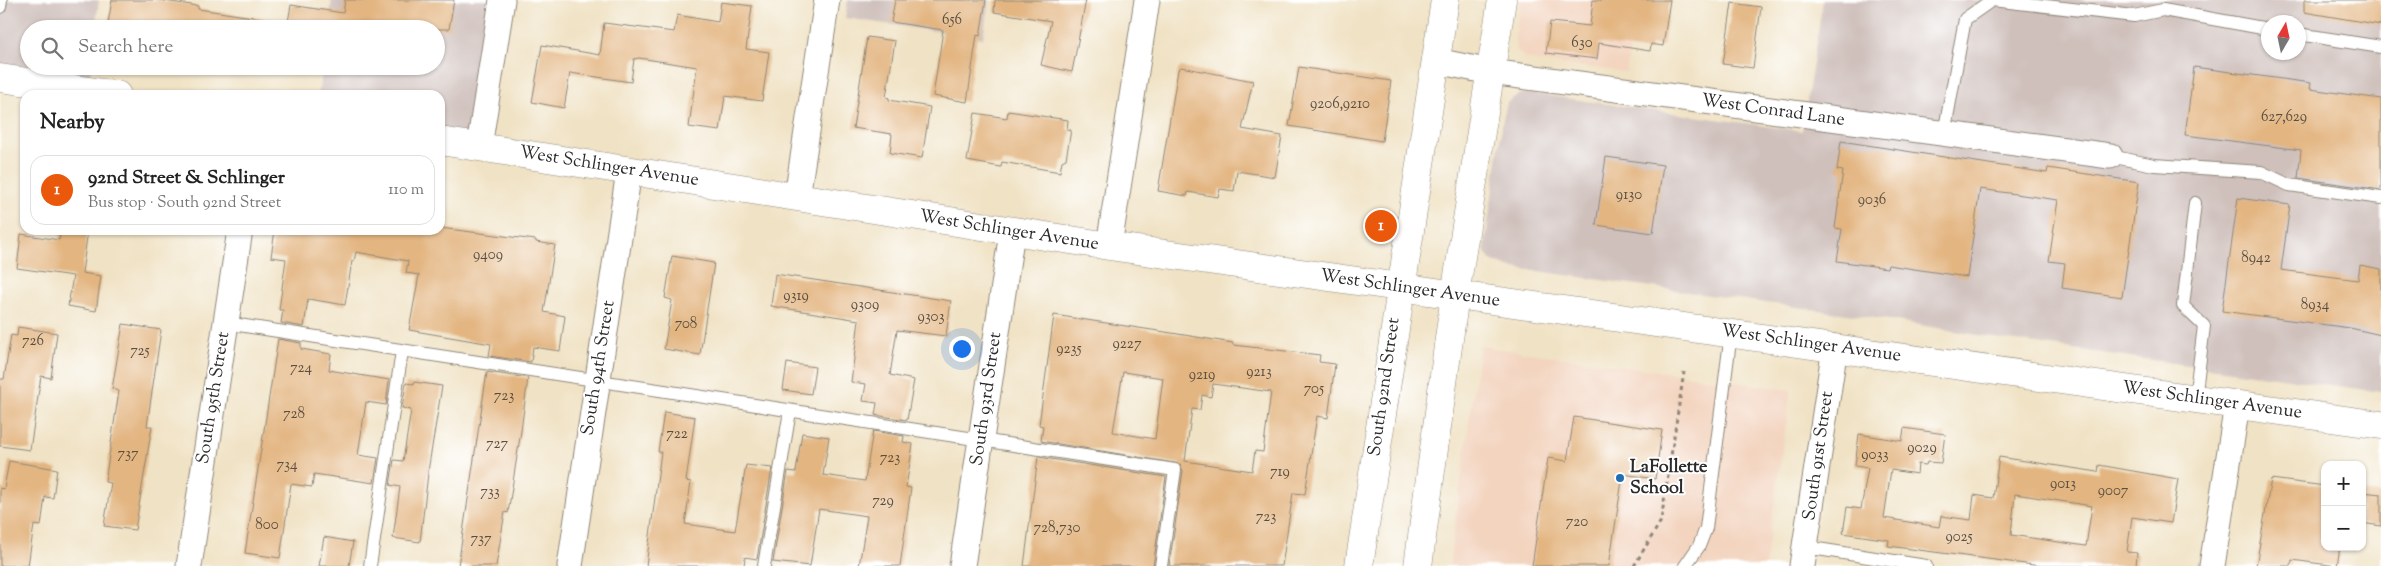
<!DOCTYPE html>
<meta charset="utf-8">
<style>
:root{--surface:#fff;--page:#f2f2f2;--text:#222;--muted:#767676;--line:#e0e0e0;--accent:#ea580c}
body{margin:0;font-family:"Sorts Mill Goudy",serif;background:var(--page);color:var(--text)}
.controls{position:absolute;right:15px;bottom:15px;display:grid;overflow:hidden;border-radius:10px;box-shadow:0 1px 4px #0004}
.controls button{width:45px;height:45px;display:grid;place-items:center;padding:0;border:0;border-bottom:1px solid var(--line);background:var(--surface);color:var(--text);font:25px sans-serif}
.compass{position:absolute;left:2261px;top:15px;width:45px;height:45px;border-radius:50%;background:var(--surface);box-shadow:0 1px 4px #0004;rotate:9deg}
.you{position:absolute;left:961px;top:348px;width:18px;height:18px;margin:-12px;border:4px solid #fff;border-radius:50%;background:#1a73e8;box-shadow:0 0 0 8px #1a73e833}
.badge{display:grid;place-items:center;width:32px;height:32px;border-radius:50%;background:var(--accent);color:#fff;font-size:16px;font-weight:700}
.pin{position:absolute;translate:-50% -50%;border:2px solid #fff;box-shadow:0 1px 5px #0006}
.list{margin:0;padding:0;list-style:none}
h2{display:flex;justify-content:space-between;align-items:center;height:65px;margin:0;padding:0 20px;font-size:21px}
h2 small{font-size:16px;font-weight:400;color:var(--muted)}
.list li{display:grid;grid-template-columns:32px 1fr auto;gap:15px;align-items:center;box-sizing:border-box;height:70px;margin:0 10px 10px;padding:0 10px;border:1px solid var(--line);border-radius:15px}
.list b{display:block;font-size:19px;white-space:nowrap}
.list p{margin:0;font-size:16px;white-space:nowrap;color:var(--muted)}
.list em{font-size:16px;font-style:normal;color:var(--muted)}
.icon{flex:none;width:28px;height:28px;fill:none;stroke:currentColor;stroke-width:2;stroke-linecap:round;stroke-linejoin:round}
.map{position:relative;flex:none;width:2381px;height:566px;overflow:hidden}
.search{position:absolute;background:var(--surface);box-shadow:0 1px 4px #0004;left:20px;top:20px;width:425px;height:55px;display:flex;align-items:center;gap:12px;box-sizing:border-box;padding:0 18px;border-radius:28px;color:var(--muted);font-size:19px}
.panel{position:absolute;background:var(--surface);box-shadow:0 1px 4px #0004;left:20px;top:90px;width:425px;height:145px;border-radius:15px}
.map>svg:first-child{display:block}
.built{fill:#f3d4bf}
.industrial{fill:#cfc0bb;fill-rule:evenodd}
.building{fill:#e3b581;fill-rule:evenodd}
.lines{fill:none;stroke-linecap:round;stroke-linejoin:round}
.service-casing{stroke:#8e8678;stroke-width:14}
.minor-casing{stroke:#8e8678;stroke-width:27}
.tertiary-casing{stroke:#8e8678;stroke-width:29}
.path{stroke:#8e8678;stroke-width:3;stroke-dasharray:4 4;stroke-linecap:butt}
.service{stroke:#fff;stroke-width:12}
.minor{stroke:#fff;stroke-width:25}
.tertiary{stroke:#fff;stroke-width:28}
.poi-dot{fill:#1f6fb2;stroke:#fff;stroke-width:2}
.labels{text-anchor:middle;dominant-baseline:central;stroke-width:4;stroke-linejoin:round;paint-order:stroke}
.number-label{font-size:15px;fill:#594e40}
.street-label{font-size:18px;fill:#2b2b2b;stroke:#fff}
.poi-label{font-size:18px;font-weight:bold;fill:#2b2b2b;stroke:#fff;text-anchor:start}
</style>
<div class="map">
<svg width="2381" height="566" viewBox="0 0 2381 566">
<rect width="100%" height="100%" fill="#fff"/>
<filter id="ink" filterUnits="userSpaceOnUse"><feTurbulence type="fractalNoise" baseFrequency=".02" numOctaves="2"/><feDisplacementMap in="SourceGraphic" scale="10" xChannelSelector="R" yChannelSelector="G"/><feConvolveMatrix kernelMatrix="1 2 1 2 8 2 1 2 1" color-interpolation-filters="sRGB"/></filter>
<filter id="wash" filterUnits="userSpaceOnUse"><feTurbulence type="fractalNoise" baseFrequency=".0096" numOctaves="4" result="noise"/><feDisplacementMap in="SourceGraphic" scale="20" xChannelSelector="R" yChannelSelector="G"/><feGaussianBlur stdDeviation="1.12" result="paint"/><feColorMatrix in="noise" values="0 0 0 0 0 0 0 0 0 0 0 0 0 0 0 0 0 1.4 0 .05"/><feComposite in="paint" operator="in"/></filter>
<g filter="url(#wash)">
<rect width="100%" height="100%" fill="#f0e2c4"/>
<!-- built -->
<path class="built" d="M1521,0h116l-11,72 -89,-11 -12,-3 -8,-7 -2,-11z
M1480,346l311,44 -26,176h-316z"/>
<!-- industrial -->
<path class="industrial" d="M0,0h99l-4,29h-66v37h62l-3,25 -88,-13z
M332,0h170l-23,147 -39,-6v-46h-122l5,-29h113v-37h-108z
M848,0h141l-6,38 -138,-20z
M1823,0h558v392l-380,-53 -104,-18 -389,-54 -18,-7 -5,-8v-7l18,-126 4,-16 5,-4 8,-5 9,-1 273,38zM2268,22h30v30h-30z"/>
<g id="blocks">
<!-- building -->
<path class="building" d="M112,0h46l40,6v3l90,13 3,-17 52,8 2,-13h109l-5,29h-342z
M895,0h91l-6,36 -3,-1 -10,67 -34,-6 10,-66 -52,-8z
M995,0h91l-14,72 -31,-7 10,-44 -57,-9z
M1593,0h77l-7,46 -12,-2 -1,7 -51,-8 -2,16 -51,-6 4,-31 40,4z
M2304,0h77v25l-77,-13z
M721,2l31,4 -6,43 23,3 -7,49 -37,-5 -5,35 -31,-4 8,-60 -58,-9 -5,1 -3,23 -61,-9 -6,35 -32,-6 10,-57 58,10 4,-32 70,9 3,-17 41,7z
M1732,3l29,4 -8,61 -30,-4z
M867,37l28,4 -9,56 3,1v2l41,7 -8,51 -32,-5 2,-19 -39,-6z
M1181,67l72,14 -11,48 40,7 -7,41 -38,-6 -3,20 -14,-2 -2,8 -30,-5 -1,4 -29,-5 20,-121z
M1299,67l92,14 -9,60 -93,-15z
M2194,67l117,16 -1,6 71,10v91l-83,-12 3,-28 -116,-15z
M1008,111l60,9 -1,10h4l-5,29 -4,2 -2,11 -58,-10 -1,5 -34,-6 8,-48 32,5z
M1841,141l206,32 1,-5 91,14 -17,115 -60,-9 3,-25 -16,-2 9,-61 -78,-11 -13,88 -79,-12 -1,3 -50,-7 5,-32 -7,-1 8,-57 -6,-1z
M1606,157l57,8 -10,68 -57,-8z
M2238,198l52,7 -9,65 77,10 2,-15 21,4v66l-31,-7 -128,-17z
M440,228l96,12v2l19,3 -11,67 21,4 -5,35 -27,-4 -2,15 -42,-6 2,-12 -82,-14 10,-55 -13,-2 2,-12 -52,-9 -2,9h-2l-7,44 -37,-6 -4,28 -23,-4 2,-13h-4l7,-51 -15,-2 4,-27h165z
M61,230h27l-6,43 19,3 -5,35 -28,-5 5,-30 -56,-8 4,-34 38,6z
M672,256l42,7 -14,92 -36,-6 8,-49 -7,-2z
M775,274l176,27 -5,35 -49,-6 -7,45 24,5 -7,40 -32,-5 2,-12 -14,-2 3,-17 -15,-2 8,-62 -88,-14z
M1054,315l124,19 55,9v2l87,10 -1,7 16,2 -7,54 -11,-2 -12,78 -12,-1 -11,73h-113l14,-95 -3,-7 -139,-23 2,-15 -4,-1zM1123,372l40,6 -8,61 -42,-7zM1213,384l58,8 -8,60 -8,-1 -3,20 -67,-10 7,-52 8,1 2,-15 9,2z
M123,324l38,6 -14,96h5l-17,104 -31,-4 7,-43 -6,-1 14,-91 -7,-2z
M18,327l39,6 -6,45 -10,-2 -11,74 -30,-4v-67h4l7,-44 6,1z
M278,339l23,4v6l30,5 -2,16 60,10 -3,25 -20,-3 -8,53 20,3 -4,25 -60,-9 -2,13 -21,-3 -11,74 -35,-5z
M787,363l28,4 -4,27 -28,-4z
M487,372l41,6 -7,53 -13,82 -3,-1 -9,54h-38z
M414,382l28,4 -13,79 -9,77 -27,-4 7,-51 -10,-2 4,-25 9,1 8,-51 -9,-2 4,-25 8,1z
M664,412l31,5 -9,64 5,1 -6,42 50,7 11,-66 26,3 -15,91 -12,-2 -1,9h-98l15,-114h-3z
M1574,417l88,13 -7,49 -32,-5 -14,92h-77l16,-108 19,3z
M1904,428l41,6 -4,29 -14,-1 -1,3 -8,-1 -1,10 -26,-4 -7,48 55,9 2,-11 30,4 3,-25 19,3 6,-41 99,15 1,-7 79,14 -7,44 -39,-6 -5,35 10,1 -1,13h-95l-153,-20 1,-6 -46,-7 4,-26 14,2 7,-41 -13,-2 4,-32 43,7zM2015,494l77,12 -6,40 -75,-11z
M873,431l31,5 -1,6 10,2 -7,43 5,1 -11,78h-41l8,-50 -48,-7 -9,57 -37,-4 15,-91 8,1 6,-39 27,4 -6,38 42,6z
M1038,457l128,20 -13,89h-129z
M9,461l48,8 -4,29 -8,-1 -4,29 -7,-1 -6,41h-28v-78l4,1z
M2271,479l54,7v61h15l-3,19 -45,-6 -1,6h-35z
M2362,492l19,2v32l-19,-3z
M324,537l29,5 -4,24h-30z"/>
</g>
</g>
<g filter="url(#ink)">
<use href="#blocks" fill-opacity="0" stroke="#8e8678" stroke-width="1"/>
<g class="lines">
<defs>
<path id="service" d="M0,7l1,-7
M2298,34l83,13
M1944,134l21,-115 27,-19 142,16 29,-6 105,19
M2110,156l44,9 107,7 28,13 92,13
M2195,203l-12,103 21,20 -9,73
M226,323l949,147 -14,96
M1805,547l121,19
M370,566l32,-215
M764,566l26,-155
M1685,566l14,-20 7,-18 25,-195"/>
<path id="minor" d="M1436,61l55,11 619,84
M479,147l23,-147
M797,197l30,-197
M1109,246l38,-246
M189,566l51,-336
M570,566l59,-395
M962,566l50,-334
M1802,566l33,-219
M2212,566l25,-161"/>
<path id="tertiary" d="M0,78l117,17
M440,141l669,105 1272,179
M1359,566l86,-566
M1418,566l37,-271 47,-295"/>
</defs>
<!-- service casing -->
<use href="#service" class="service-casing"/>
<!-- minor casing -->
<use href="#minor" class="minor-casing"/>
<!-- tertiary casing -->
<use href="#tertiary" class="tertiary-casing"/>
<!-- path -->
<path class="path" d="M1634,566l27,-45 23,-149"/>
<!-- service -->
<use href="#service" class="service"/>
<!-- minor -->
<use href="#minor" class="minor"/>
<!-- tertiary -->
<use href="#tertiary" class="tertiary"/>
</g>
</g>
<!-- markers -->
<circle class="poi-dot" cx="1620" cy="478" r="5"/>
<g class="labels">
<!-- number labels -->
<g class="number-label">
<text x="952" y="20">656</text>
<text x="1582" y="43">630</text>
<text x="1340" y="104">9206,9210</text>
<text x="2284" y="117">627,629</text>
<text x="1629" y="195">9130</text>
<text x="1872" y="200">9036</text>
<text x="488" y="255">9409</text>
<text x="2256" y="258">8942</text>
<text x="796" y="296">9319</text>
<text x="865" y="305">9309</text>
<text x="2315" y="305">8934</text>
<text x="931" y="317">9303</text>
<text x="686" y="324">708</text>
<text x="33" y="341">726</text>
<text x="1127" y="344">9227</text>
<text x="1069" y="349">9235</text>
<text x="140" y="351">725</text>
<text x="301" y="368">724</text>
<text x="1259" y="372">9213</text>
<text x="1202" y="375">9219</text>
<text x="1314" y="389">705</text>
<text x="504" y="396">723</text>
<text x="294" y="414">728</text>
<text x="677" y="434">722</text>
<text x="497" y="444">727</text>
<text x="1922" y="448">9029</text>
<text x="128" y="454">737</text>
<text x="1875" y="455">9033</text>
<text x="890" y="458">723</text>
<text x="287" y="465">734</text>
<text x="1280" y="472">719</text>
<text x="2063" y="484">9013</text>
<text x="2113" y="491">9007</text>
<text x="490" y="492">733</text>
<text x="883" y="501">729</text>
<text x="1266" y="517">723</text>
<text x="1577" y="522">720</text>
<text x="267" y="525">800</text>
<text x="1057" y="528">728,730</text>
<text x="1959" y="537">9025</text>
<text x="481" y="539">737</text>
</g>
<!-- street labels -->
<g class="street-label">
<text transform="translate(1773 111) rotate(8)">West Conrad Lane</text>
<text transform="translate(609 167) rotate(9)">West Schlinger Avenue</text>
<text transform="translate(1009 231) rotate(9)">West Schlinger Avenue</text>
<text transform="translate(1410 289) rotate(8)">West Schlinger Avenue</text>
<text transform="translate(1811 344) rotate(8)">West Schlinger Avenue</text>
<text transform="translate(599 368) rotate(-81)">South 94th Street</text>
<text transform="translate(1385 387) rotate(-82)">South 92nd Street</text>
<text transform="translate(214 398) rotate(-81)">South 95th Street</text>
<text transform="translate(987 399) rotate(-82)">South 93rd Street</text>
<text transform="translate(2212 401) rotate(8)">West Schlinger Avenue</text>
<text transform="translate(1819 456) rotate(-82)">South 91st Street</text>
</g>
<!-- poi labels -->
<g class="poi-label">
<text x="1630" y="468">LaFollette<tspan x="1630" dy="21">School</tspan></text>
</g>
</g>
</svg>
<div class="controls">
<button>+</button>
<button>−</button>
</div>
<svg class="compass" viewBox="-18 -18 36 36"><path d="M0-13l5 13h-10z" fill="#e53935"/><path d="M0 13l5-13h-10z" fill="#767676"/></svg>
<div class="you"></div>
<div class="pin badge" style="left:1381px;top:226px">1</div>
<div class="search"><svg class="icon" aria-label="search" viewBox="0 0 24 24"><circle cx="10" cy="10" r="6"/><path d="M15 15l6 6"/></svg>Search here</div>
<section class="panel">
<h2>Nearby<small></small></h2>
<ul class="list">
<li><span class="badge">1</span><div><b>92nd Street &amp; Schlinger</b><p>Bus stop · South 92nd Street</p></div><em>110 m</em></li>
</ul>
</section>
</div>
